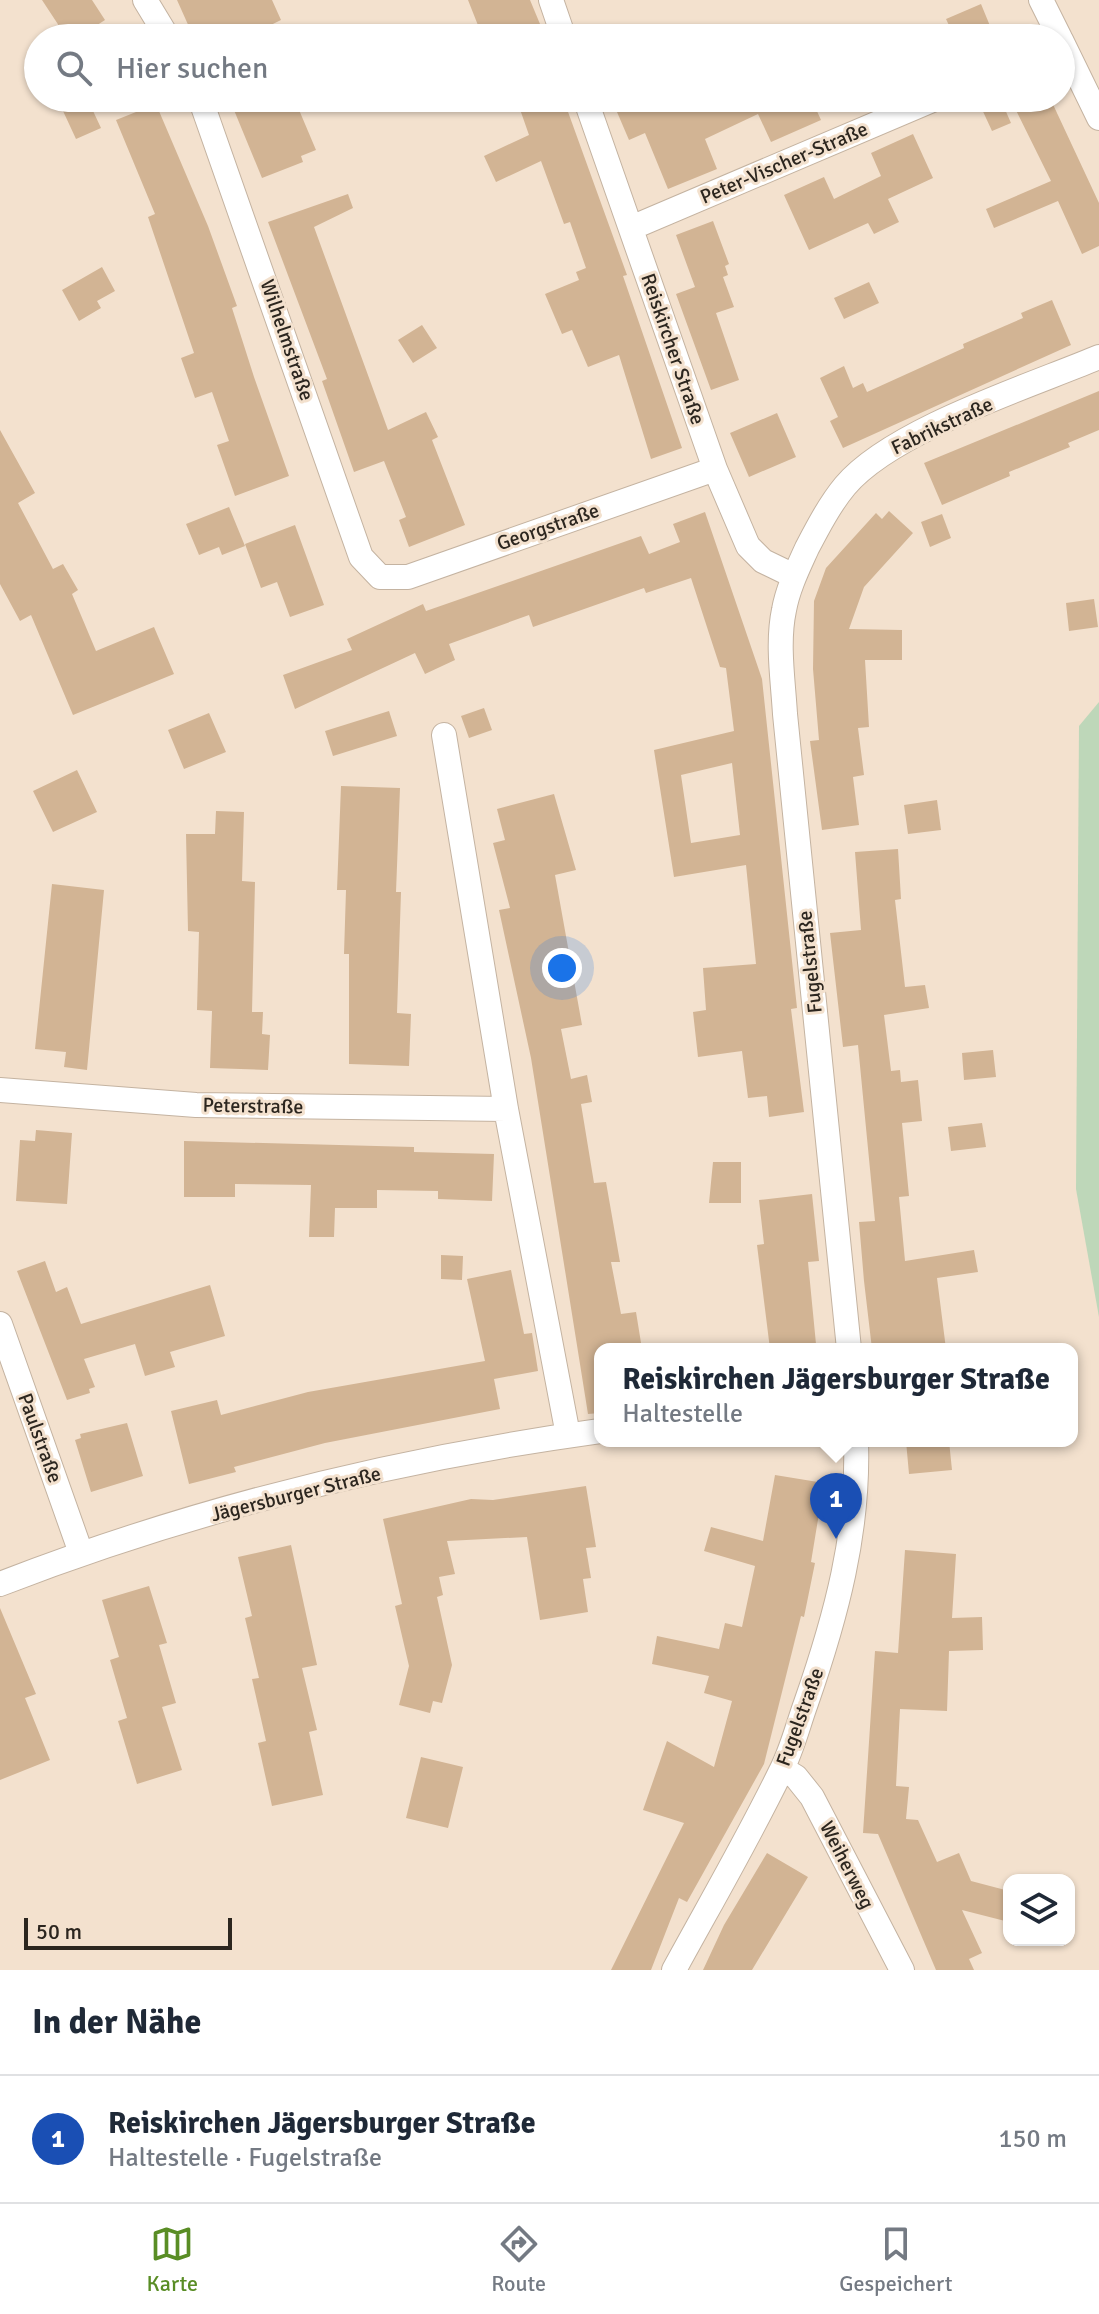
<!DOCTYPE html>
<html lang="de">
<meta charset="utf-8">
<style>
:root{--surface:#fff;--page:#f2f2f3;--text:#1f2937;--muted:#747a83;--line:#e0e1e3;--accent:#598d25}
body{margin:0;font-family:Signika,sans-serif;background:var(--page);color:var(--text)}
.controls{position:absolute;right:24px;bottom:24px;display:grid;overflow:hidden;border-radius:16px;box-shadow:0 2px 6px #0004}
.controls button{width:72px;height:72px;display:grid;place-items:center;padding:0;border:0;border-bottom:2px solid var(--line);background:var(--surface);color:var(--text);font:40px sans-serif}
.scale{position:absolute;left:24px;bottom:20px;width:208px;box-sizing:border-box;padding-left:8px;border:4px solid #2c261f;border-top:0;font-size:22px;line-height:28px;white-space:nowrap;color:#2c261f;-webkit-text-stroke:6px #f3e1ce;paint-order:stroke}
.you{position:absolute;left:562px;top:968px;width:28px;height:28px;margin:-20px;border:6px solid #fff;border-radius:50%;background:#1a73e8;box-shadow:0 0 0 12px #1a73e833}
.badge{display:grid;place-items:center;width:52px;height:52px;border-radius:50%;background:var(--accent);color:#fff;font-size:26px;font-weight:700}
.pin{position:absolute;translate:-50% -66px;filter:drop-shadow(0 2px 4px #0008)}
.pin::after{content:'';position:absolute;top:42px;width:28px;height:24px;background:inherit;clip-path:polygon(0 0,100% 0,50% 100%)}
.popup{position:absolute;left:594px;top:1343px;width:484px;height:104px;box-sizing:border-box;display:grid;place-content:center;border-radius:16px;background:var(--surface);filter:drop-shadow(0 2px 6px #0005);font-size:26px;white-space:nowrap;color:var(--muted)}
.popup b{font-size:30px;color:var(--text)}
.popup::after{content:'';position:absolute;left:50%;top:100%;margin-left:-16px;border:16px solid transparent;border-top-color:var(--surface)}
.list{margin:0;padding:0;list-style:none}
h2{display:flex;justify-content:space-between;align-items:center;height:104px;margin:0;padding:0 32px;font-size:34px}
h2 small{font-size:26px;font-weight:400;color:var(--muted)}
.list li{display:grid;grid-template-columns:52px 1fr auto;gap:24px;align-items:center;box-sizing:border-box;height:128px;padding:0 32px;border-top:2px solid var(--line)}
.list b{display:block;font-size:30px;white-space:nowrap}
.list p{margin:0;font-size:26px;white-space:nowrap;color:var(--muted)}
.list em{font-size:26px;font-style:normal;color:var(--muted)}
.icon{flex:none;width:44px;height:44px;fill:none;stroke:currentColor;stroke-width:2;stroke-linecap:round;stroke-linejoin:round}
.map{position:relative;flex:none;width:1099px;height:1970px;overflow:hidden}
.search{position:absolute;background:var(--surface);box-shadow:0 2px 6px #0004;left:24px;right:24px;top:24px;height:88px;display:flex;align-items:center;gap:20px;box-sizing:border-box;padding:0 28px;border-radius:44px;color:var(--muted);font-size:30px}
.sheet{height:232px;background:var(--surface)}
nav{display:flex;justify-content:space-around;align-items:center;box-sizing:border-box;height:112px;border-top:2px solid var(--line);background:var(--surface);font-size:22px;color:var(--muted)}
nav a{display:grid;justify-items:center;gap:4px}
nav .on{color:var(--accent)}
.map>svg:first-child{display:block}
.green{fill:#bed7b9}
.building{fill:#d2b494;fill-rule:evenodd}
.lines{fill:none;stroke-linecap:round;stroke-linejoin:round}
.street-casing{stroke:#c4b3a1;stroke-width:26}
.street{stroke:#fff;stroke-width:24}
.labels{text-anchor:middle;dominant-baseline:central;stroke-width:6;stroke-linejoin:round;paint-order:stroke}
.street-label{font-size:20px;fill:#2c261f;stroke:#f3e1ce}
</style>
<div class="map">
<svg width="1099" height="1970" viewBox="0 0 1099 1970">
<rect width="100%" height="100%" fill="#f3e1ce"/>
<!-- green -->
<path class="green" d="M1099,702v615l-23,-128 3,-463z"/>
<!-- building -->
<path class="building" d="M42,0h50l13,20 -28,18h-10z
M177,0h95l9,20 -37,18h-50z
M468,0h62l10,24 -37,14h-20z
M981,4l14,34h-40l-9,-19z
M57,98h30l14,30 -25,11z
M229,98h65l22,52 -15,6 2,6 -41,16z
M516,98h47l64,177 -4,1 59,172 -31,11 -32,-104 -31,12 -16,-37 -10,4 -17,-40 34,-14 -3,-8 10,-4 -16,-46 -6,2 -23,-63 -45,21 -12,-26 45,-21z
M611,98h200l10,22 -50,22 -13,-28 -53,25 12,30 -49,20 -23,-56 -16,7z
M1000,98l11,25 -19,8 -12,-26z
M1010,98h40l49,105v43l-17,8 -24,-53 -64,27 -8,-19 65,-28z
M156,104l52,122 29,80 -5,2 22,69 35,99 -54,20 -18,-51 12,-4 -17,-49 -17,6 -14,-40 13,-5 -46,-136 7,-3 -39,-94z
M913,134l20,44 -45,21 11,23 -25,12 -6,-11 -59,27 -25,-55 40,-18 10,22 47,-23 -10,-23z
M348,194l5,14 -39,19 74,203 38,-18 12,25 -6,3 33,85 -56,22 -10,-27 7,-3 -22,-56 -30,11 -32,-91 5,-2 -59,-157z
M713,221l16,43 -4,2 3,9 -5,2 11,30 -18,6 23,67 -28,10 -35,-96 19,-7 -19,-52z
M102,267l13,24 -18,10 4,7 -22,13 -17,-31z
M869,282l10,21 -35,16 -10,-21z
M1052,300l19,45 -228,103 -13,-27 8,-4 -18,-39 24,-12 9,22 10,-5 4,9 97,-44 -1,-4 60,-26 -2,-5z
M422,325l15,23 -24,15 -15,-23z
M1099,391v39l-31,13 2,4 -61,25 1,4 -68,29 -18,-42z
M777,413l19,44 -47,20 -19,-44z
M0,430l35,63 -17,10 35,66 10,-5 15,26 -6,4 24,57 58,-24 20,47 -101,41 -42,-100 -11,6 -20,-37z
M229,507l16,39 -23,9 -3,-8 -20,8 -13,-31z
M889,511l24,22 -49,54 -15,42 53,1v30h-37l4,67 -11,1 6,47 -11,2 6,48 -37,5 -12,-89 9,-1 -6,-71 1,-68 12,-33 50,-55 6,6z
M705,512l57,167 35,329 -6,1 13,103 -35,5 -2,-21 -19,2 -6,-47 -44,6 -5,-45 13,-2 -3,-42 53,-4 -10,-99 -72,12 -20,-127 80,-19 -8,-63 -6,-1 -29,-89 -45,15 -2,-5 -111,39 -4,-12 -80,29 6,16 -30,14 -10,-21 -120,56 -12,-34 69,-25 -5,-11 76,-35 3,7 215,-75 8,18 31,-12 -7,-18zM732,763l8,72 -49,8 -10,-68z
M942,514l9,24 -21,9 -9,-25z
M295,525l29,80 -34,12 -13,-35 -16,6 -16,-44z
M1094,599l4,28 -29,4 -3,-28z
M484,708l8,22 -23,8 -8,-22z
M389,711l8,25 -64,20 -8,-25z
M209,713l17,39 -42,17 -16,-39z
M77,770l20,42 -44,20 -20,-41z
M341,786l59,2 -4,104h5l-4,121 14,1 -2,52 -60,-2v-110h-5l2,-64h-9z
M554,794l22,76 -21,5 27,150 -21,4 10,50 16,-4 5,27 -11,2 13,79 12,-1 14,80h-9l10,52 15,-2 6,37h-42v64l-12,1 -57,-356 -32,-148 11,-2 -17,-65 12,-3 -8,-31z
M937,800l4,30 -33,4 -4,-29z
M216,811l28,1 -2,69 13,1 -3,130h11l-1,22 8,1 -2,35 -58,-2 2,-57 -15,-1 2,-78 -11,-1 -2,-97h29z
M898,849l3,50 -6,1 10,87 20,-2 4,23 -45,7 7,56 9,-1 1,12 17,-2 4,41 -20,2 7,73 -10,1 6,64 69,-11 4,22 -41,6 9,71h-74l-8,-68 -5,-59 16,-1 -17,-176 -15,2 -13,-114 31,-3 -6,-78z
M52,884l52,6 -17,180 -23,-3 2,-15 -31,-3z
M993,1050l3,27 -32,3 -2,-27z
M982,1123l4,24 -35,4 -3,-24z
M36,1130l36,3 -5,71 -51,-3 4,-61 15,1z
M184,1141l230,6v5l80,2 -2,47 -54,-2v-8l-61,-1v18h-42l-1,29h-25l2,-52 -76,-1v13h-51z
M713,1162h28v41h-32z
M812,1194l7,67 -11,1 8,82 -46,5 -13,-104 7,-1 -5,-44z
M441,1255l22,1 -1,24 -21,-1z
M45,1261l11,31 11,-5 14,37 129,-39 15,51 -55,16 5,15 -30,9 -10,-32 -51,15 11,28 -6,2 1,4 -23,7 -50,-129z
M511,1270l13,64 8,-1 6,38 -44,8 6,30 -175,34 -91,24 2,5 -47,12 -18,-73 46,-11 4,15 87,-23 177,-31 -18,-82z
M127,1423l16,53 -52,16 -16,-52 6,-2 -1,-4z
M906,1441h43l3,29 -43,4z
M775,1475l49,8 -13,79 4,1 -11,54 -3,-1 -37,148 -77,138 -8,-4 -28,72h-40l73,-147 -41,-13 24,-69 47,26 18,-66 -28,-8 5,-17 -57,-12 5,-28 62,13 6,-26 17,4 13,-61 -51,-15 7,-24 52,14z
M586,1486l10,61 -10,1 5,30 -8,1 5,33 -48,8 -13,-83 -80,4 8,33 -16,3 4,18 -6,2 15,68 -10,38 -9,-2 -3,12 -31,-8 10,-39 -14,-60 7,-2 -19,-85 88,-20 22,1z
M291,1545l26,120 -15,3 15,62 -8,2 14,63 -51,11 -14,-63 8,-2 -14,-62 7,-1 -14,-60 7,-2 -14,-59z
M905,1550l51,4 -4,64 30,-1 1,33 -34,1 -2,60 -47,-2 -4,77 13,1 -3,32 12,1 19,42 22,-9 12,28 38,10v31l-47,-12 20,43 -13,6 5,11h-38l-58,-136 -15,-1 12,-182 23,2z
M149,1586l18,57 -8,2 17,58 -14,4 20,63 -45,14 -19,-63 9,-3 -17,-58 9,-3 -17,-57z
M0,1608l36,86 -11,4 25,62 -50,20z
M421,1757l42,10 -15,61 -42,-10z
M767,1853l41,24 -56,93h-49l21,-45z"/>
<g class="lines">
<defs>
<path id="street" d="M145,0l23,38
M551,0l13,38
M1041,0l19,38
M1061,40l38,78
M200,98l161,459 19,20h28l307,-108
M585,98l130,371 33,77 15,15 31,15
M631,228l306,-130
M444,735l62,374 62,326
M0,1090l196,15 310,4
M0,1324l81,229
M849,1349l-64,-635c-2,-34 -8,-71 -1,-104 4,-22 14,-42 23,-62 11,-21 23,-44 38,-62 47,-56 185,-100 254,-129
M0,1584c191,-74 397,-125 600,-153
M783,1769l13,8 16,20 90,173
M674,1970c36,-66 74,-131 107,-199 11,-21 17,-46 25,-68 30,-86 53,-171 50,-262"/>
</defs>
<!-- street casing -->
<use href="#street" class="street-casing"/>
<!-- street -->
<use href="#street" class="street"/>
</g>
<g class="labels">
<!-- street labels -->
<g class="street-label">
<text transform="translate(784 163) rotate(-23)">Peter-Vischer-Straße</text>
<text transform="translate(287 340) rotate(71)">Wilhelmstraße</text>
<text transform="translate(673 349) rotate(71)">Reiskircher Straße</text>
<text transform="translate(942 426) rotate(-25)">Fabrikstraße</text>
<text transform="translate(548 527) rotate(-19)">Georgstraße</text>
<text transform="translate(810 962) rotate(-96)">Fugelstraße</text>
<text transform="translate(253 1106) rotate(1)">Peterstraße</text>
<text transform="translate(40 1438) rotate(70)">Paulstraße</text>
<text transform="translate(296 1494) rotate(-14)">Jägersburger Straße</text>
<text transform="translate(800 1717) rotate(-70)">Fugelstraße</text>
<text transform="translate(847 1865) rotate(63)">Weiherweg</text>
</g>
</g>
</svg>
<div class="controls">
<button><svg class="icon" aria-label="layers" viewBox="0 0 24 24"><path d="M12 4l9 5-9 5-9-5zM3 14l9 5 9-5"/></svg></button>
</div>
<div class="scale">50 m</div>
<div class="you"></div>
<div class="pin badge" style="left:836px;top:1539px;background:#1a4fb4">1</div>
<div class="popup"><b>Reiskirchen Jägersburger Straße</b>Haltestelle</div>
<div class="search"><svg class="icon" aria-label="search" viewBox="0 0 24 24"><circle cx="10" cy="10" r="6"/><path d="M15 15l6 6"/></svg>Hier suchen</div>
</div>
<section class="sheet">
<h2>In der Nähe<small></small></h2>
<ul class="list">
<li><span class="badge" style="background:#1a4fb4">1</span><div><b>Reiskirchen Jägersburger Straße</b><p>Haltestelle · Fugelstraße</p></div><em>150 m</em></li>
</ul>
</section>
<nav>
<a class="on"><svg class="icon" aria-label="map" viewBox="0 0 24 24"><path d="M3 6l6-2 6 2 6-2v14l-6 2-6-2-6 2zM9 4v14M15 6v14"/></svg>Karte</a>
<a><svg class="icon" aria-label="directions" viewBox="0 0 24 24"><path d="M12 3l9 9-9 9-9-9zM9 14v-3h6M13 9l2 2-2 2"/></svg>Route</a>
<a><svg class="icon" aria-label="saved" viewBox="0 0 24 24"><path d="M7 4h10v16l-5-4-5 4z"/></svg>Gespeichert</a>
</nav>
